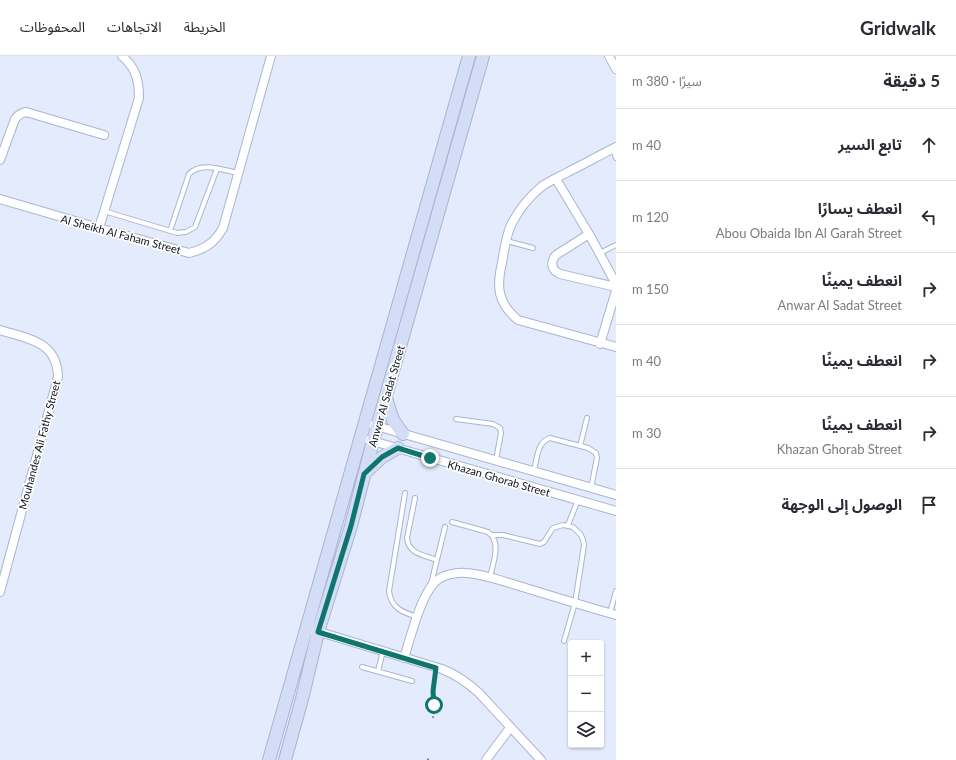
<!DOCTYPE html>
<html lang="ar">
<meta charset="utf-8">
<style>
:root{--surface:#fff;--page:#f2f2f3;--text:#2b2b33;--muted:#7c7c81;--line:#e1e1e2}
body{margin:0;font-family:Lato,"Noto Sans Arabic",sans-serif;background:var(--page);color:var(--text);direction:rtl}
.controls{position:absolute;right:12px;bottom:12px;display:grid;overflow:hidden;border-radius:4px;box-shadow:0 1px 3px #0004}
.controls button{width:36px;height:36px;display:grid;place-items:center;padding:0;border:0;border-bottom:1px solid var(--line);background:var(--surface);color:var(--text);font:20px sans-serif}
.stop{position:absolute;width:12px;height:12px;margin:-9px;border:3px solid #0f766e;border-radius:50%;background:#fff}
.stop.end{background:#0f766e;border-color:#fff;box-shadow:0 1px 4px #0008}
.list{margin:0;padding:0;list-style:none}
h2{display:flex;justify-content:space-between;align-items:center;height:52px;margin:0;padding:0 16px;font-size:17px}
h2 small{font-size:13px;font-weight:400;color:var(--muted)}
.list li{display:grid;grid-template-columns:26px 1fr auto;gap:12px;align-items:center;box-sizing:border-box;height:72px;padding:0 16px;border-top:1px solid var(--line)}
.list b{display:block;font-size:15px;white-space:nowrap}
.list p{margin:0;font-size:13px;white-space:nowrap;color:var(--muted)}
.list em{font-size:13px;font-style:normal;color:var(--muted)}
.icon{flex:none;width:22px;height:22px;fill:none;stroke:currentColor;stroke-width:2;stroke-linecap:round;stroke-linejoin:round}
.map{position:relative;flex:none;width:616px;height:704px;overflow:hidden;direction:ltr}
header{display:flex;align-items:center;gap:24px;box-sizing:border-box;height:56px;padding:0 20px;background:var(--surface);border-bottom:1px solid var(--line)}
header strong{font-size:19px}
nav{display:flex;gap:22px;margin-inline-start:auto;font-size:14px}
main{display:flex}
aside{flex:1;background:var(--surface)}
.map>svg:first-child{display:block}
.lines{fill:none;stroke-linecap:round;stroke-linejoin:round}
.lane-casing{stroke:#a9b5d1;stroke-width:6}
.street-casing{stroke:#a9b5d1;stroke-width:10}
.secondary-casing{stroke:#a9b5d1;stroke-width:14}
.path{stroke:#747a87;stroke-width:1.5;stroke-dasharray:2 2;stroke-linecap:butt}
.lane{stroke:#fff;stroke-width:4}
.street{stroke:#fff;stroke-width:8}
.secondary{stroke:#d4ddf6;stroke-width:12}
.route{stroke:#0f766e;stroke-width:5}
.labels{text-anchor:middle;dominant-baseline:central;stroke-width:3.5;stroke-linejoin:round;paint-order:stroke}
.street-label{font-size:11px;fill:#0e121b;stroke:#fff}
</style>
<header>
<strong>Gridwalk</strong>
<nav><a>الخريطة</a><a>الاتجاهات</a><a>المحفوظات</a></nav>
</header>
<main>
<aside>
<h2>5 دقيقة<small>سيرًا · 380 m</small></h2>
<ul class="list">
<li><svg class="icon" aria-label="ahead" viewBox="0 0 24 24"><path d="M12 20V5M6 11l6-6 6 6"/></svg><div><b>تابع السير</b></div><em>40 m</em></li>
<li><svg class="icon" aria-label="left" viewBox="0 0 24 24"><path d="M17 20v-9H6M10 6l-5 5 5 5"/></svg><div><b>انعطف يسارًا</b><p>Abou Obaida Ibn Al Garah Street</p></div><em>120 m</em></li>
<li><svg class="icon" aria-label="right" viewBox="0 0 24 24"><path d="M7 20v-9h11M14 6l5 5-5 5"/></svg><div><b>انعطف يمينًا</b><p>Anwar Al Sadat Street</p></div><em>150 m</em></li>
<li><svg class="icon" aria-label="right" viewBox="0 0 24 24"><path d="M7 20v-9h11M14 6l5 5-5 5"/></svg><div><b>انعطف يمينًا</b></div><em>40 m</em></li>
<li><svg class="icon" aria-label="right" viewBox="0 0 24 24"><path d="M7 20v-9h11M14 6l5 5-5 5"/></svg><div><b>انعطف يمينًا</b><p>Khazan Ghorab Street</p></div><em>30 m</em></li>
<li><svg class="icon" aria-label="arrive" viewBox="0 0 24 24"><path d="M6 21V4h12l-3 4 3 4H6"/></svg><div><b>الوصول إلى الوجهة</b></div></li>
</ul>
</aside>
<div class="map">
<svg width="616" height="704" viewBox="0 0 616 704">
<rect width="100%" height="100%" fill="#e3ebfc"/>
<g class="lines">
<defs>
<path id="lane" d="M613,93l3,9
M104,155l73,22 9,-1 9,-5 22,-58
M170,175l19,-57c12,-13 34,-4 49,-1
M507,185l26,7
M600,197l16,-8
M456,363l37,5 7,4 1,5 -5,27
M580,390l7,-28
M534,415c3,-12 3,-29 16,-33l38,10 8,5 1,5 -6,30
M405,437l-16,98c2,17 13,21 28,26
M415,442l-8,40c1,16 17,17 30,22
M452,466l36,10c14,10 5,31 2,45
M568,469l10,-25
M492,479h11l37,9 4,-2 9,-14 10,-3 10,2 8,8 2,5 1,5 -9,58 -11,38
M431,528l14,-57
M610,557l6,-22
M362,611l50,14
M378,615l5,-20"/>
<path id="street" d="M609,0l7,13
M616,91c-16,8 -32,17 -48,25 -9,5 -19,9 -27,15 -12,10 -23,24 -30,38 -5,11 -7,26 -9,38 -6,25 -4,40 16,57l98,27
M0,104l15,-41c3,-4 6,-6 11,-7l78,23
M556,123l33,55 27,50
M0,143l99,29 90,25c17,-4 26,-11 34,-25l48,-172
M99,172l40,-130c0,-18 -3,-30 -17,-42
M589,178l-33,21c-6,7 -5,15 4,19l56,13
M0,274c28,9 57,11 58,47l-58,215
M600,288l16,-53
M373,369l243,70
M369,384l247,71
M313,574l129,39c15,6 25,13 37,24l62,67
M404,602c6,-19 17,-63 31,-76 7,-7 21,-10 31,-9 18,1 36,8 53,13 33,10 65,20 97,29
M486,704l24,-32"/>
<path id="secondary" d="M386,342l7,22 10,14
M366,416l16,-15 16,-9
M269,704l200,-704
M285,704l17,-61 16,-67 33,-106 22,-85 110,-385"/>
</defs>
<!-- lane casing -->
<use href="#lane" class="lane-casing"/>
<!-- street casing -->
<use href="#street" class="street-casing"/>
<!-- secondary casing -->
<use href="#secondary" class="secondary-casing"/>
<!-- path -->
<path class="path" d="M433,662c1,-15 -1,-29 2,-44
M427,703l3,1"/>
<!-- lane -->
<use href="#lane" class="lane"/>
<!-- street -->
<use href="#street" class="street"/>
<!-- secondary -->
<use href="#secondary" class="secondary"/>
</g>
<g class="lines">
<!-- route -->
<path class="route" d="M430,402l-32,-10 -16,9 -18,17 -13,52 -33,106 118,36 -3,23 1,14"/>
</g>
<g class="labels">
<!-- street labels -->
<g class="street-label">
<text transform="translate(121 178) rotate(15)">Al Sheikh Al Faham Street</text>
<text transform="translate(386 340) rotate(-74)">Anwar Al Sadat Street</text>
<text transform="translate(39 389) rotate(-75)">Mouhandes Ali Fathy Street</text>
<text transform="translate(499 422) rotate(16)">Khazan Ghorab Street</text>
</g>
</g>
</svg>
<div class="controls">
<button>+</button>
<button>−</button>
<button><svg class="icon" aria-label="layers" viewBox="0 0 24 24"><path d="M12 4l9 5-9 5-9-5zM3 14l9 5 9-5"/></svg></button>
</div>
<div class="stop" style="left:434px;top:649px"></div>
<div class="stop end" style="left:430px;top:402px"></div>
</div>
</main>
